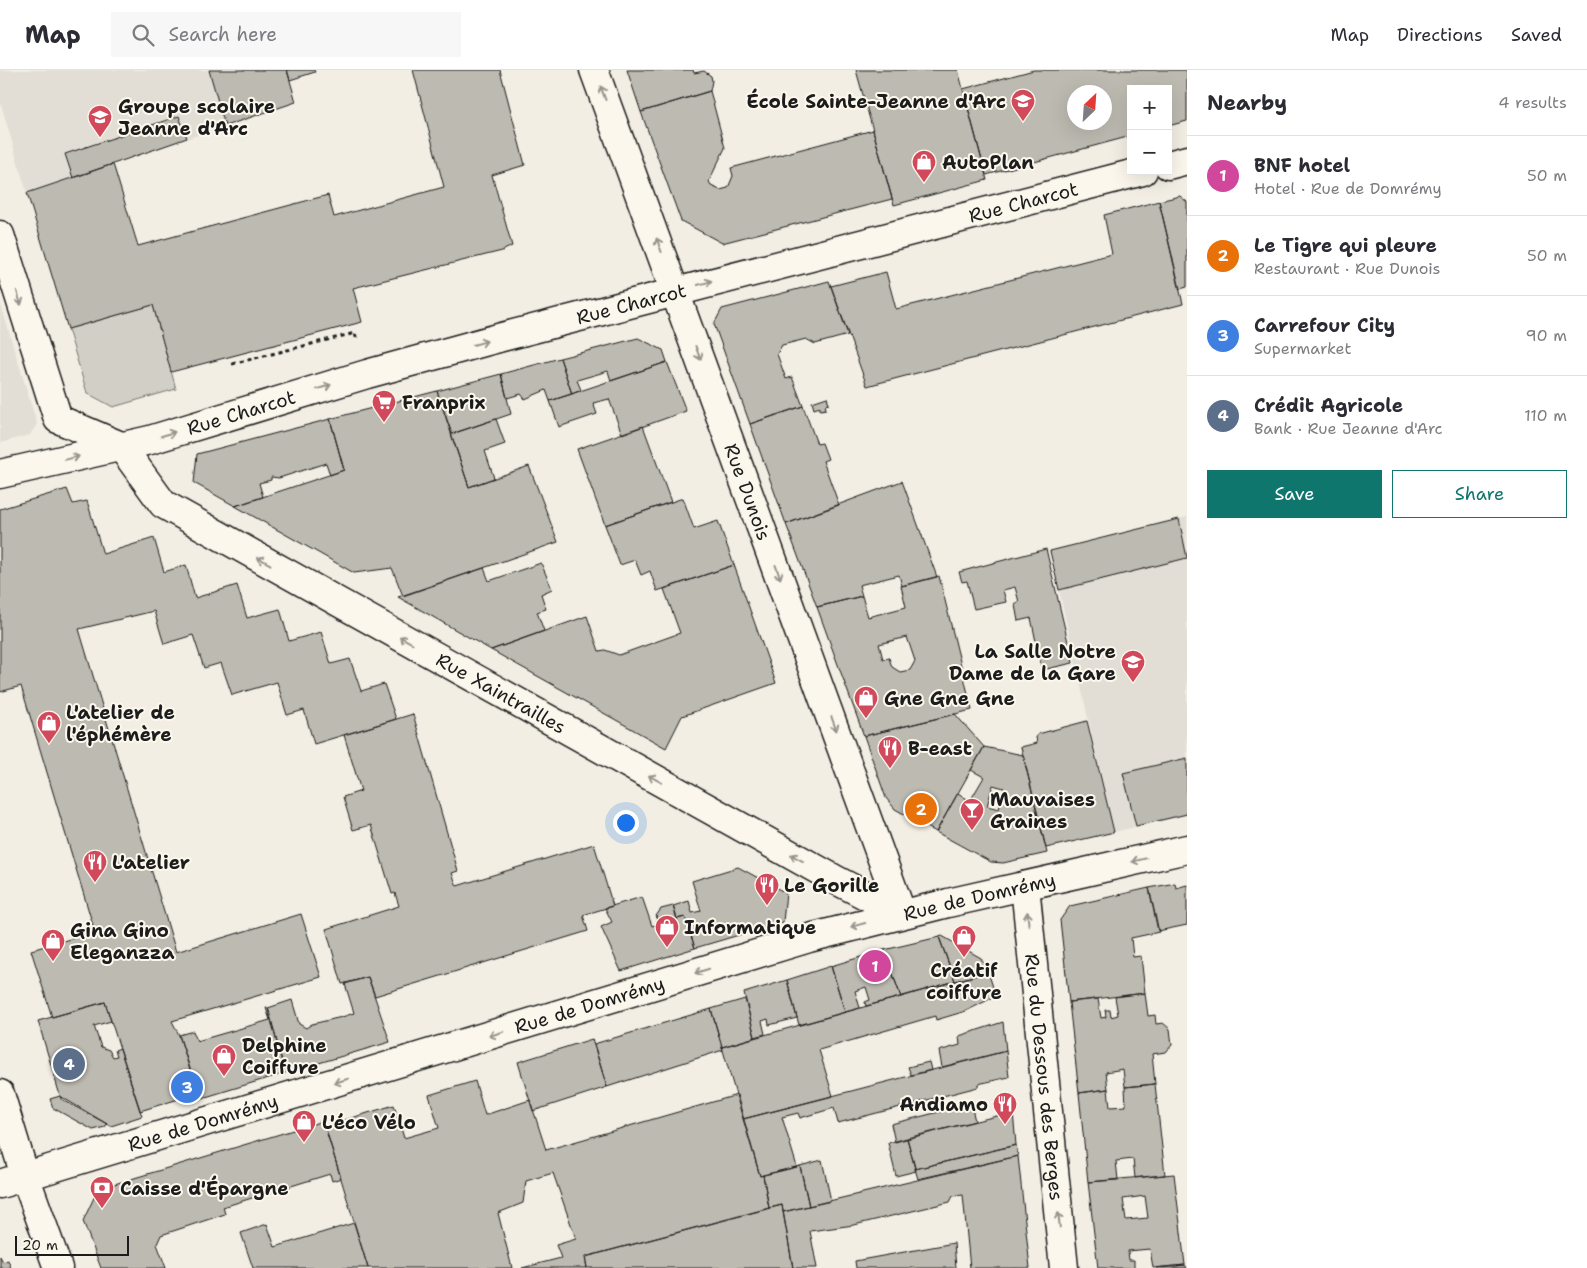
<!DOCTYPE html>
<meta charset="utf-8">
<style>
:root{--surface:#fff;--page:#f7f7f7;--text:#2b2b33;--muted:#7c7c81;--line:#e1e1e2;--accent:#0f766e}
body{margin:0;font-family:"Shantell Sans",sans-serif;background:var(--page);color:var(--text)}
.controls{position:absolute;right:15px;top:15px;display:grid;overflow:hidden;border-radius:0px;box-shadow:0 5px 20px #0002}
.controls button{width:45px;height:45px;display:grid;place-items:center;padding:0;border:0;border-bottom:1px solid var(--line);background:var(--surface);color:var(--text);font:25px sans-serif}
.compass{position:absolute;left:1067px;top:15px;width:45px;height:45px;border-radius:50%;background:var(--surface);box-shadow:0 5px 20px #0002;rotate:25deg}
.scale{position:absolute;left:15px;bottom:12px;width:114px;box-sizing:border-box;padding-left:5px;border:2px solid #1c1c1c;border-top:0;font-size:14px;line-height:18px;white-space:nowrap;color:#1c1c1c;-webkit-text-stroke:4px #fbf7ec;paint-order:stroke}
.you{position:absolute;left:625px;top:752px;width:18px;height:18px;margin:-12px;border:4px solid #fff;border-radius:50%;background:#1a73e8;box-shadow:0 0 0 8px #1a73e833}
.badge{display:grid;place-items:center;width:32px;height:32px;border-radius:50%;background:var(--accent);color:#fff;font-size:16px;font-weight:700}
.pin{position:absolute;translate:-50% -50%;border:2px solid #fff;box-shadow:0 1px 5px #0006}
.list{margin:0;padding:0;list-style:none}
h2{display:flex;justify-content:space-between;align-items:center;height:65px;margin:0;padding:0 20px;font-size:21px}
h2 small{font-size:16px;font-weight:400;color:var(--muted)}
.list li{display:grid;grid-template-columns:32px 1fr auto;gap:15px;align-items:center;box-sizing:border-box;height:80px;padding:0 20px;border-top:1px solid var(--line)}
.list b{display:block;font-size:19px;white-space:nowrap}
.list p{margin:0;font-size:16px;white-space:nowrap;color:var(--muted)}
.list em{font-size:16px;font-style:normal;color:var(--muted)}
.actions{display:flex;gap:10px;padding:15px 20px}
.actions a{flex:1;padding:11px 0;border:1px solid var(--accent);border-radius:0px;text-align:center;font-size:18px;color:var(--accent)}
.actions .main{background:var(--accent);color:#fff}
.icon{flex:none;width:28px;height:28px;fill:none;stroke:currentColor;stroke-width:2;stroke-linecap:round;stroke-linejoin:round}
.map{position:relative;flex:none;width:1187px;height:1198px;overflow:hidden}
header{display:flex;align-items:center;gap:30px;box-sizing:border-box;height:70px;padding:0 25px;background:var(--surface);border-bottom:1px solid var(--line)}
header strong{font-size:24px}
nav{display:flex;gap:28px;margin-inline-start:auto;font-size:18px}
.search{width:350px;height:45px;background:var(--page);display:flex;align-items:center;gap:12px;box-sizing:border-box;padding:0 18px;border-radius:0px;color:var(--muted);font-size:19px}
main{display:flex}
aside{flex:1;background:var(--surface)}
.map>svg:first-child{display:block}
.built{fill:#e2ded5}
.green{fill:#d2cfc6;stroke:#777671}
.building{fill:#bdbab1;stroke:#1c1c1c;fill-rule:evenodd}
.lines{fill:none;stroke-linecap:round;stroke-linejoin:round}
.minor-casing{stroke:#1c1c1c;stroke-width:31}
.path{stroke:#1c1c1c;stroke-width:3;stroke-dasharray:4 4;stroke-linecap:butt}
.minor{stroke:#fbf7ec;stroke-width:28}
.oneway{stroke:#97948e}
.labels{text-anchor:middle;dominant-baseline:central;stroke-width:4;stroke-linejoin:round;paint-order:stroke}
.poi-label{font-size:19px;font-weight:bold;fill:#1c1c1c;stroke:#fbf7ec;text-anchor:start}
.street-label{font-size:19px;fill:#1c1c1c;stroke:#fbf7ec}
</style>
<header>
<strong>Map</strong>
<div class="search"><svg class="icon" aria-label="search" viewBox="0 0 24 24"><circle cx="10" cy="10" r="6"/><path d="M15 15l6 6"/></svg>Search here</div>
<nav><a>Map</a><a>Directions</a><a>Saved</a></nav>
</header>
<main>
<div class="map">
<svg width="1187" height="1198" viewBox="0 0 1187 1198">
<rect width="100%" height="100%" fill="#f2eee4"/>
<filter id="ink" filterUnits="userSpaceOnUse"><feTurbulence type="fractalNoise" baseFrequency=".02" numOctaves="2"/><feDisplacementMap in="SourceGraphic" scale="10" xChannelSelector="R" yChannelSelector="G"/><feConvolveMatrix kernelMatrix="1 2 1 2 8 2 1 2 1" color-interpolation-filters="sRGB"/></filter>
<g filter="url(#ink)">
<!-- built -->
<path class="built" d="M0,0h287l9,32 -269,91 -27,-92z
M0,232l37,122 -7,11 -30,8z
M1187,447v298l-73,17 -64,-281z"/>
<!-- green -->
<path class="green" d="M153,235l23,84 -63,18 -26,-14 -19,-64z"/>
<!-- building -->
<path class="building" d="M209,0h78l9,32 -71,24z
M287,0h27l1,2 -25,8z
M413,0h87l25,95 -33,10 20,71 -10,5 -149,37 9,34 -191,50 -18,-67 -85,24 -41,-136 86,-29 25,82 190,-51 6,22 110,-30z
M627,0h66l1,3 10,-2 7,5 1,5 -2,10 -69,21z
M856,0h102l29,110 -93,25z
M1034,0h153v51l-19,5v-37h-37v47l-145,39 -23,-86zM1074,22h30v30h-30z
M710,21l15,57 -16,33 2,5 9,4 8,-2 5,-12 -2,-8 142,-38 19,69 -170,44 -41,-22 -40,-109z
M179,46l8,22 -114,40 -8,-24z
M1180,126l7,6v85l-7,2 -21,-88z
M1159,131l24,103 -316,82 -36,-100 55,-14 10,37 216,-55 -8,-39z
M829,211l19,54 -33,9 -9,-5 -24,6 -5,9 9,25 6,-2 11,29 -53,18 -36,-100 8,-15z
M638,268l25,12 4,12 -56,19 -3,-10 -31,9 4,10 -9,4 -12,-36z
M560,288l12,36 -22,7 -4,-11 -21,9 -4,-5 -14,4 -6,-24z
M667,292l19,49 -64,23 -13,-35 -16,4 4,11 -38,13 -9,-26z
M501,304l10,40 -59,20 -15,-43z
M437,321l32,96 60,-21 29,76 -155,54 -11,-28 -38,5 -119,-67 109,-36 -14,-51z
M827,327l2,7 -4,1 1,4 -6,1v-3l-6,2 -2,-7z
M803,336l14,38 5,-1 6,16 -5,2 16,44 -53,19 -36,-100z
M330,349l14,51 -14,5 -4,-12 -47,15 -8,-1v3l-12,3 4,14 -28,9 -41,-23 3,-29z
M496,349l9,25 -20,7 9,27 -25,9 -18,-53z
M643,356l28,76 -66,23 -28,-76z
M902,411l35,96 -35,9 -3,-11 -40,10 3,11 -45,11 -31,-83z
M67,419l6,15 14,-3 16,53 51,-16 10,34 22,-7 9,33 42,-13 10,33 33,-9 9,32 32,-9 10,32 19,-5 11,32 23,-7 12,35 -82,25 -10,-34 -17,5 -10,-33 -45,13 -11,-32 -17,5 -11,-33 -29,9 -10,-33 -75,18 97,323 125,-38 20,63 -149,44 7,14 19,58 -58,18 -35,-109 -53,15 -21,-67 64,-18 -74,-246 -21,6v-183z
M683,428l11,31 24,-8 16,44 -77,26 -7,-20 -9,4 -6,-15 -15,5 -15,-40z
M1179,449l8,39 -128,32 -9,-39z
M1046,479l27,114 -31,7 -11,-52 -13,3 -3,-16 4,-3 -4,-15 -12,3 3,12 -32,7 -7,-28 -5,1 -3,-10z
M541,493l11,26 -11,5 5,15 -9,3 7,19 -53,19 -93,-53 86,-29 5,13z
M734,495l42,118 -94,33 -16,32 -175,-98 96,-34 12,35 6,-1 14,5 61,-22 -16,-44z
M939,506l33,134 -108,26 -47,-129 45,-11 6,21 38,-10 -5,-21zM907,567l8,24 -5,9 -10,2 -8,-5 -3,-9 -6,1 -4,-15z
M413,644l45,157 -6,2 5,13 137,-42 19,62 -30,9 5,16 -213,65 -7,-19 -26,7 -16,-55 73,-23 -4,-13 -3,1 -21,-69 -18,5 -10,-33 18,-6 -17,-56z
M955,644l29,33 -48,85 -41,-23 -9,-11 -22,-62z
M1087,651l27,111 -68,16 -25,-101 16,-4 -1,-6 2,-3z
M984,677l39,8 24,98 -44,10 -12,-1 -55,-30 22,-39 12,8 14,-24 -13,-7zM993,715l11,3 -5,21 -12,-3z
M1187,688v56l-51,12 -13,-53z
M738,797l48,26 -3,29 -88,26 -10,-31 -8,2 -4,-13 16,-5 3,12 9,-2 -9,-30z
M1175,813l1,5 11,-3v40l-29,6 -9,-43z
M1149,818l10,44 -28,6 2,19 8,-1 4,37 -76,9 -9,-82 10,-14z
M642,827l10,29 6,-2 -2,-8 5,-7 12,-3 4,13 8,-2 10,31 -74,23 -20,-44 11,-5 -7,-14z
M942,866l39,22 7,14 -33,9 -16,-44z
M939,867l16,44 -54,16 -17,-47z
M884,880l17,47 -35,9 -1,-4 5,-2 -4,-13 -11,4 5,17 -15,4 -14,-46z
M831,896l14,46 -46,13 -12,-45z
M988,902l8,24 -30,15 -30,9 -1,-4 -116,34 14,46 -90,23 -21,-72z
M368,907l22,65 -105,31 -17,-65 24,-8 7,24 7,4 6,-4 30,-7 12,-4 -9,-29z
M787,910l10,38 -28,7 -1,-6 -6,2 3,13 -10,3 -11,-44z
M1145,923l3,23 7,-1 1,9 7,-1 7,6 2,16 -6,7 -14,2 3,30 -30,3 -2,-18 -17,3 2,17 -29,4 -10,-91 29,-3 3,19 5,-1 -1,-7h5l1,7 7,-2 -3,-18z
M745,929l10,38 -33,10 -11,-38z
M105,932l6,19 -17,5 7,21 8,3 4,7 4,-1 -2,-6 5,-2 22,68 -31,10 -50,-27 -23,-78z
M266,938h2l17,65 -86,26 -20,-64 14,-4 4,10 73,-21z
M711,939l12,41 -116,37 -13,-43z
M1003,952l3,29 -64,16 -3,-16 21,-6 -1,-9z
M592,969l15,48 -74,24 -15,-49z
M1006,981l3,26 -31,7v3l-140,36 -4,-15 -34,10 -2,-5 -16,4 15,50 -37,9 -17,-57z
M929,992l2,8 -20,5 -3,-8z
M475,1011l10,34 45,-15 16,50 191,-55 23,81 3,-1 6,33 -184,49 2,11h-65l39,-10 -5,-13 20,-6 -23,-66 -27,8 -3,22 -25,10 14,55h-144l-43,-142 69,-21 10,33 35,-10 -10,-33z
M1155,1014l10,91 -30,3 -2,-19 -17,2 2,19 -30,2 -9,-89 29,-4 2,18 16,-1 -1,-19z
M60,1026l47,28 -2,3 -12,3 -40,-22 -3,-9z
M971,1034l4,17 -80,21 -4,-18z
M1013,1042l3,33 -101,24 -8,-31z
M323,1051l18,57 -9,3 -2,-7 -107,33 2,7 -64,21 -4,9 9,24h-65l-18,-47 15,-32z
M907,1068l9,33 -20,5 -8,-33z
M1016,1075l2,11 -100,23 -3,-10z
M1018,1086l12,112h-60l-7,-73 -10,1 -3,6 -96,23 -44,6 7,37h-24l-10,-56z
M822,1090l9,41 -22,5 -9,-40z
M800,1096l9,40 -26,6 -1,-7 -13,3 -6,-33z
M1174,1104l11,91 -32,3 -3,-19 -22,2 1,9h5v8h-36l-10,-86zM1145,1126l3,22 -22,2 -3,-21z
M782,1135l11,63h-206l-2,-11z
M354,1153l14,45h-115l-12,-35 26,-9 8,23z
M954,1173l2,25h-100l-1,-7z
M0,1186l3,6 5,-2 3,8h-11z
M1185,1195l2,3h-31z"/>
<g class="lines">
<defs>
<g id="minor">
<path id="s1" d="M594,0l308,844"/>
<path d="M1168,95l19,-5"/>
<path d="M0,165l58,184 63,27"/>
<path id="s2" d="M121,376l42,58 675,377 64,33"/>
<path id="s3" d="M0,404l150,-34 217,-66 135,-37 641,-166"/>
<path id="s4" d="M1025,816l39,382"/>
<path d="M0,1024l25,82 33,92"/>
<path id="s5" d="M0,1114l809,-246 139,-35 239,-54"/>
</g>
</defs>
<!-- minor casing -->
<use href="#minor" class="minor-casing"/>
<!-- path -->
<path class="path" d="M232,294l123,-31 2,8"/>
<!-- minor -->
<use href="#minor" class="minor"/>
</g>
<!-- one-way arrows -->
<defs><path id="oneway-shaft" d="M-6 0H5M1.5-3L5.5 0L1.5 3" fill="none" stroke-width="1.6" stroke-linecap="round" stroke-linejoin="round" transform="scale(1.25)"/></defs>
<g class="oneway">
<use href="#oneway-shaft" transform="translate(603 23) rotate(-110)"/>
<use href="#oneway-shaft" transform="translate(659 175) rotate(-110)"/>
<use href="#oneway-shaft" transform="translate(705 213) rotate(-15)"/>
<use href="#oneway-shaft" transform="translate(19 228) rotate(73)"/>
<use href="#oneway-shaft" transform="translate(480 273) rotate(-15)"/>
<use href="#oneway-shaft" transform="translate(698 283) rotate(70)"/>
<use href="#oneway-shaft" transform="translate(324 317) rotate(-17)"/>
<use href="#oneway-shaft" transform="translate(168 364) rotate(-17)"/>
<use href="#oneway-shaft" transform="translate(72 388) rotate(-13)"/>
<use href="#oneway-shaft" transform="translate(264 491) rotate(-151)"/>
<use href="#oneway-shaft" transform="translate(778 502) rotate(70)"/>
<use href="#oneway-shaft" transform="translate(406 570) rotate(-151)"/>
<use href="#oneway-shaft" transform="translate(834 654) rotate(70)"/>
<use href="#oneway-shaft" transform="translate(655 709) rotate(-151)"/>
<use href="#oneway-shaft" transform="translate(797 788) rotate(-151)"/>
<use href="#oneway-shaft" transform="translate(1139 790) rotate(167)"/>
<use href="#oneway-shaft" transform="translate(1028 849) rotate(-96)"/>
<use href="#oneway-shaft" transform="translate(858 855) rotate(165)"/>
<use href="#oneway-shaft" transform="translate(702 901) rotate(163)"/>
<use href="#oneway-shaft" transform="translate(496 964) rotate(163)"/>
<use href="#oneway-shaft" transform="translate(341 1011) rotate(163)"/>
<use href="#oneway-shaft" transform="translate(1059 1150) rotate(-96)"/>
</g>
</g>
<!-- icons -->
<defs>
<symbol id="school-pin" viewBox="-11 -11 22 30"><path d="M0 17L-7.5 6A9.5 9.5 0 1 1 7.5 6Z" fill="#d1495b" stroke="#fbf7ec"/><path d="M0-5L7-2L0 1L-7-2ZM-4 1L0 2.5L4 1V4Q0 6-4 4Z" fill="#fff"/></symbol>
<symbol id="shop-pin" viewBox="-11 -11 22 30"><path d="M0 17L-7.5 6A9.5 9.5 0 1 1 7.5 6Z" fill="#d1495b" stroke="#fbf7ec"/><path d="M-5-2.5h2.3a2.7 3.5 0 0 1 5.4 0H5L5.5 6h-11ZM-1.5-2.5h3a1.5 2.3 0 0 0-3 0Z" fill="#fff"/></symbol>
<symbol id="supermarket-pin" viewBox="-11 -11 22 30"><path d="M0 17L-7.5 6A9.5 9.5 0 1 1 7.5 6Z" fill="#d1495b" stroke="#fbf7ec"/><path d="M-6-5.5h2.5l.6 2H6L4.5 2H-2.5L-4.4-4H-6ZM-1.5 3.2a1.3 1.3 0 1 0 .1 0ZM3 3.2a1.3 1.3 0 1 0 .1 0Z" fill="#fff"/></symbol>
<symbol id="restaurant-pin" viewBox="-11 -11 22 30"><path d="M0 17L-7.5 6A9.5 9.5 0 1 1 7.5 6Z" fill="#d1495b" stroke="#fbf7ec"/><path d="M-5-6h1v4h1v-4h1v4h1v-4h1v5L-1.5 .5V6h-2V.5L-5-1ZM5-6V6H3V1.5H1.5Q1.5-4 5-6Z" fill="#fff"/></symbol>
<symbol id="bar-pin" viewBox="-11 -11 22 30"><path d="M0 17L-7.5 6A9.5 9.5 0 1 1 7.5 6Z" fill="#d1495b" stroke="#fbf7ec"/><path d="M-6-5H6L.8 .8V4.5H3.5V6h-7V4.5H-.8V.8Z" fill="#fff"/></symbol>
<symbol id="bank-pin" viewBox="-11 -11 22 30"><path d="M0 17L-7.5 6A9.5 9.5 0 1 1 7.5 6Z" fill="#d1495b" stroke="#fbf7ec"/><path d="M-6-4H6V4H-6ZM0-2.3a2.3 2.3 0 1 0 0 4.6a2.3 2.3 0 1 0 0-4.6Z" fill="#fff"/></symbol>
</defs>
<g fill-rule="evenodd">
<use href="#school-pin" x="1009" y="17" width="28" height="38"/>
<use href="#school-pin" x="86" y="33" width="28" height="38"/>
<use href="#shop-pin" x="910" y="78" width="28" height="38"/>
<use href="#supermarket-pin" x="370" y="318" width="28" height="38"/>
<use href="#school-pin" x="1119" y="578" width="28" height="38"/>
<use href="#shop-pin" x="852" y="614" width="28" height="38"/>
<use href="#shop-pin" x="35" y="639" width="28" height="38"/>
<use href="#restaurant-pin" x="876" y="664" width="28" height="38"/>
<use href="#bar-pin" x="958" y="726" width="28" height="38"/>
<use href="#restaurant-pin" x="81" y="778" width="28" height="38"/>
<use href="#restaurant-pin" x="753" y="801" width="28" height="38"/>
<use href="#shop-pin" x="653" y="843" width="28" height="38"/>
<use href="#shop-pin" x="950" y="853" width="28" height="38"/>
<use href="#shop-pin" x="39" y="857" width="28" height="38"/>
<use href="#shop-pin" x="210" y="972" width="28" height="38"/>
<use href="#restaurant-pin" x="991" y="1020" width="28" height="38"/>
<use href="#shop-pin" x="290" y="1038" width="28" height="38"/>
<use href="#bank-pin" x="88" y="1104" width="28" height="38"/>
</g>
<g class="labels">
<!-- poi labels -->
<g class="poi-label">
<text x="1006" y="31" text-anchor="end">École Sainte-Jeanne d'Arc</text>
<text x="118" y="36">Groupe scolaire<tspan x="118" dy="22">Jeanne d'Arc</tspan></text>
<text x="942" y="92">AutoPlan</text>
<text x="402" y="332">Franprix</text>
<text x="1116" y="581" text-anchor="end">La Salle Notre<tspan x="1116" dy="22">Dame de la Gare</tspan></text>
<text x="884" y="628">Gne Gne Gne</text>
<text x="66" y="642">L'atelier de<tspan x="66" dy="22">l'éphémère</tspan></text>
<text x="908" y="678">B-east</text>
<text x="990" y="729">Mauvaises<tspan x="990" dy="22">Graines</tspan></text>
<text x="112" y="792">L'atelier</text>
<text x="784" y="815">Le Gorille</text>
<text x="684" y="857">Informatique</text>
<text x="70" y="860">Gina Gino<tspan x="70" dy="22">Eleganzza</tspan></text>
<text x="964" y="900" text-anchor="middle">Créatif<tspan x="964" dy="22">coiffure</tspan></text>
<text x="242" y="975">Delphine<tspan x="242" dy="22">Coiffure</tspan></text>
<text x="988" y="1034" text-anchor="end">Andiamo</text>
<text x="322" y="1052">L'éco Vélo</text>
<text x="120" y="1118">Caisse d'Épargne</text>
</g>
<!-- street labels -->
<g class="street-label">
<text stroke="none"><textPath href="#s3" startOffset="1059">Rue Charcot</textPath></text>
<text stroke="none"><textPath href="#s3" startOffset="654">Rue Charcot</textPath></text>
<text stroke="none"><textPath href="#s3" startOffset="249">Rue Charcot</textPath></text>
<text stroke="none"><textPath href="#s1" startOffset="449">Rue Dunois</textPath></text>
<text stroke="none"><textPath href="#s2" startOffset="459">Rue Xaintrailles</textPath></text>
<text stroke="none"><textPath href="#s5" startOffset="1021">Rue de Domrémy</textPath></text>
<text stroke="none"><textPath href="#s5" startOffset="616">Rue de Domrémy</textPath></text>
<text stroke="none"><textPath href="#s4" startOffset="192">Rue du Dessous des Berges</textPath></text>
<text stroke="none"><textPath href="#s5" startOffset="212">Rue de Domrémy</textPath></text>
</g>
</g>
</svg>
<div class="controls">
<button>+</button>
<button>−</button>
</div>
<svg class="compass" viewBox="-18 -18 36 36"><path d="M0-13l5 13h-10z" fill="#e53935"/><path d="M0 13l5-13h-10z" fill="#7c7c81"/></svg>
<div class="scale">20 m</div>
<div class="you"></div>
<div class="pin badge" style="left:875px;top:896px;background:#d1479c">1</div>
<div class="pin badge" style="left:921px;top:739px;background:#e8710a">2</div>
<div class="pin badge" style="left:187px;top:1017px;background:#3f7fe0">3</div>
<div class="pin badge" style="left:69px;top:994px;background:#5c6f8a">4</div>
</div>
<aside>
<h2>Nearby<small>4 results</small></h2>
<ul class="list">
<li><span class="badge" style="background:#d1479c">1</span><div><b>BNF hotel</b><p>Hotel · Rue de Domrémy</p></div><em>50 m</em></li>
<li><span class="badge" style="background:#e8710a">2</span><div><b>Le Tigre qui pleure</b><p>Restaurant · Rue Dunois</p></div><em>50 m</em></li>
<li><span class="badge" style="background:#3f7fe0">3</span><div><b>Carrefour City</b><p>Supermarket</p></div><em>90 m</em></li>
<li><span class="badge" style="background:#5c6f8a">4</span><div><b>Crédit Agricole</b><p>Bank · Rue Jeanne d'Arc</p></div><em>110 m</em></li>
</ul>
<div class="actions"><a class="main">Save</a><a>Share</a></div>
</aside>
</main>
